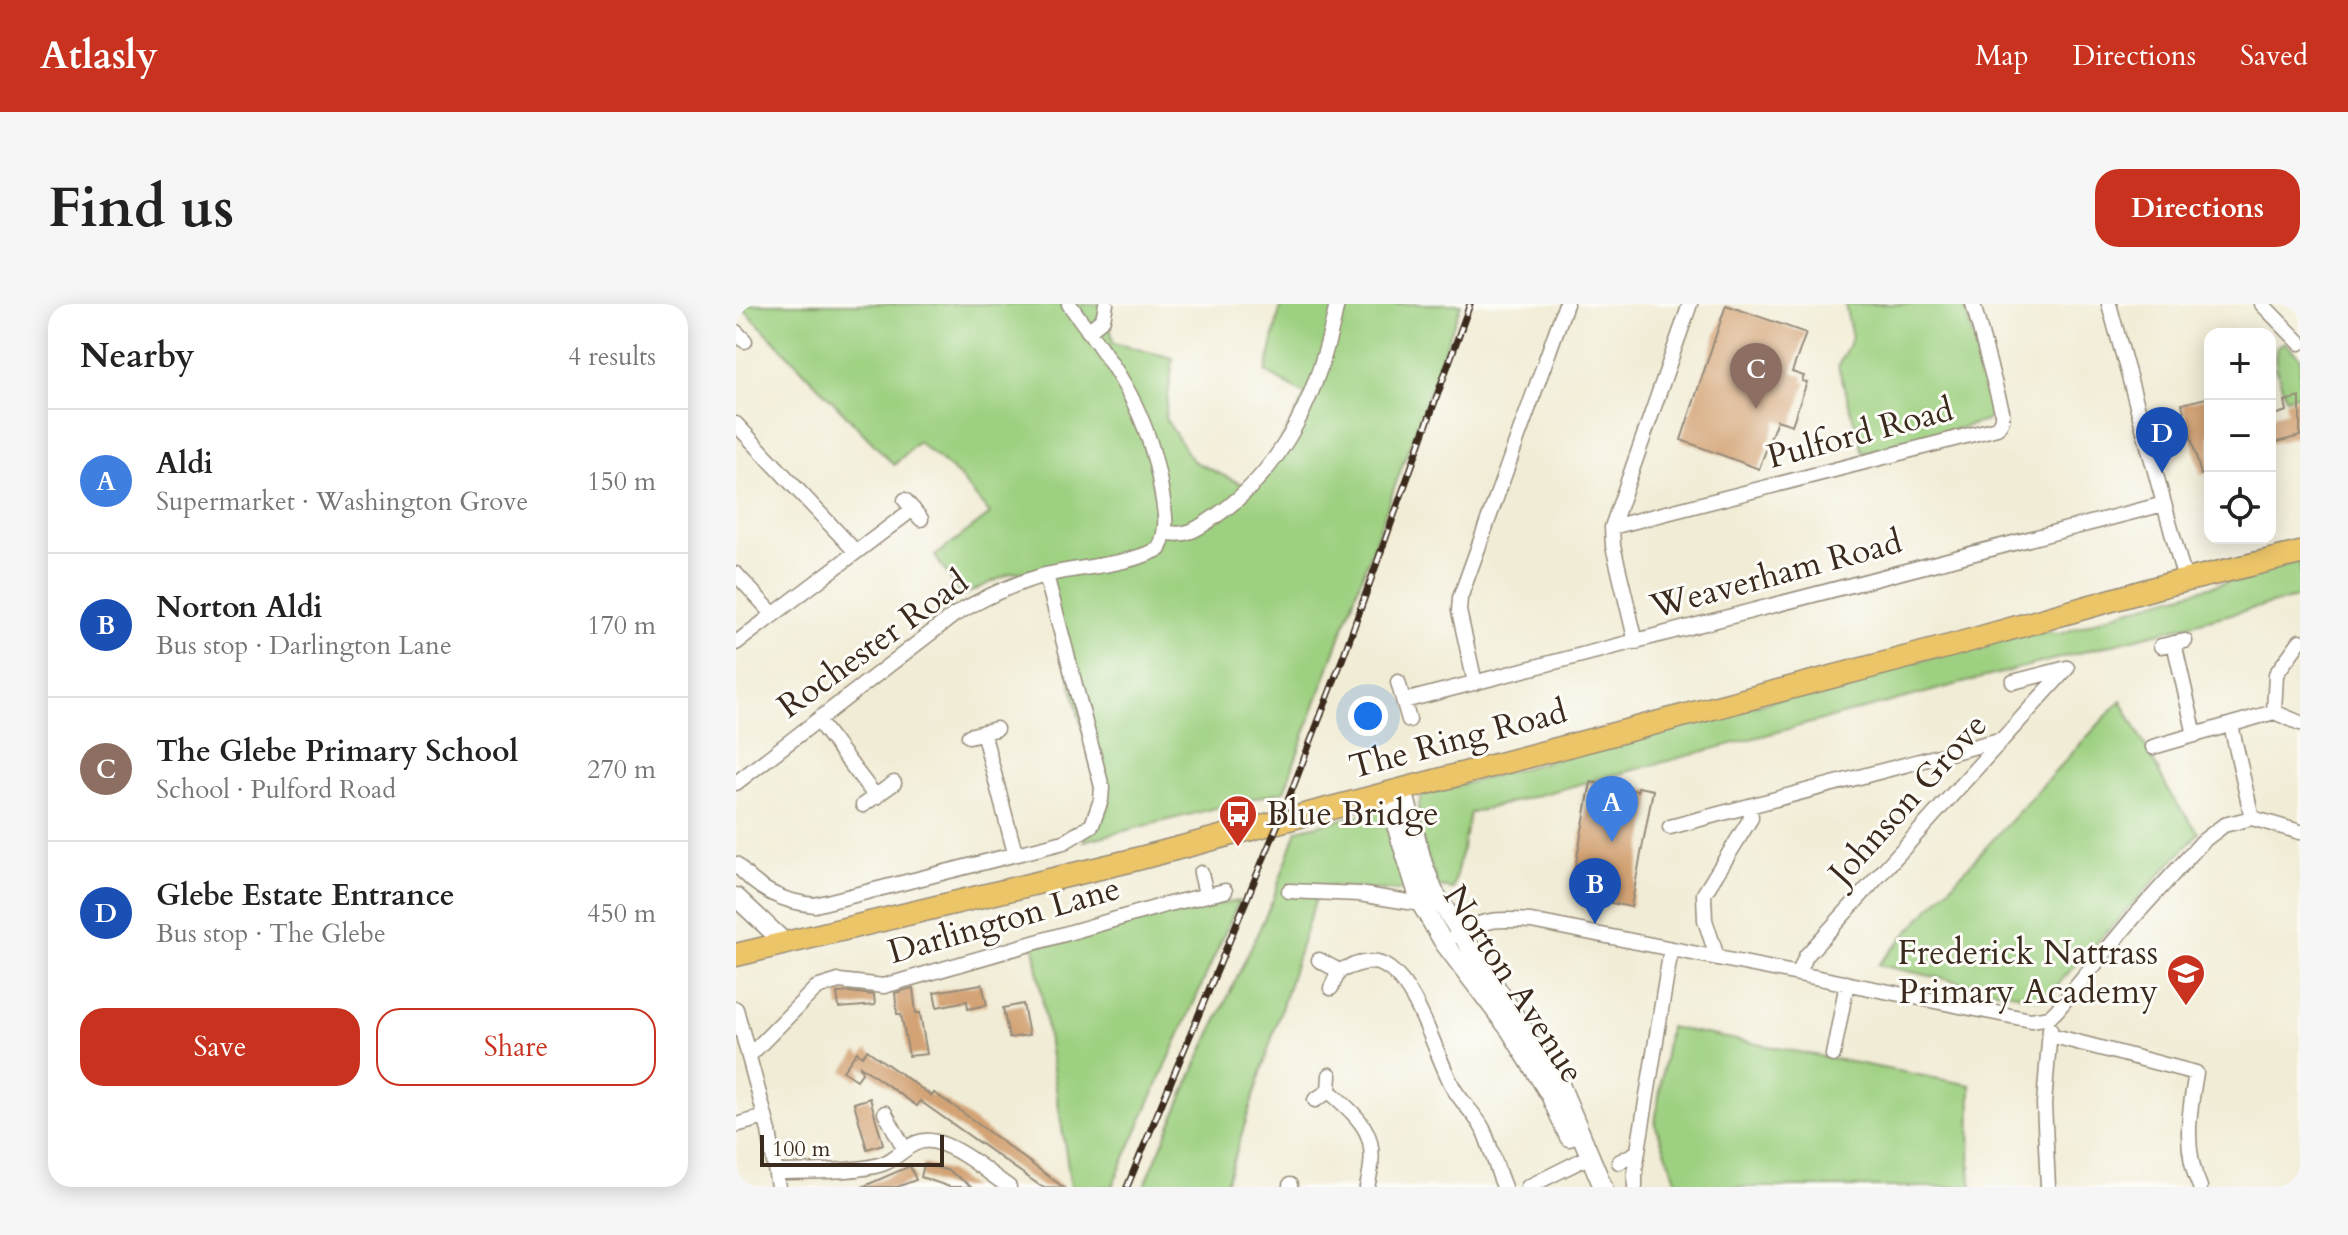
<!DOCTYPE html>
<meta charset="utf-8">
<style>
:root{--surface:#fff;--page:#f6f6f6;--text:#222;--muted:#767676;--line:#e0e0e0;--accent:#c8321e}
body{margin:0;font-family:Cardo,serif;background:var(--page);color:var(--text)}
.controls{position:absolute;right:24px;top:24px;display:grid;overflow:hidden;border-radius:16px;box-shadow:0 4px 20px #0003}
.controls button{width:72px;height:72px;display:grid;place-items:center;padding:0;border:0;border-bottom:2px solid var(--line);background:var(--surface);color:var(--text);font:40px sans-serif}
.scale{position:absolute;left:24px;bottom:20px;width:184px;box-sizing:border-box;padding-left:8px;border:4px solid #3b2a1e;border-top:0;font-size:22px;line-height:28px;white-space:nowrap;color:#3b2a1e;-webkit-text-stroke:6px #fdfcf7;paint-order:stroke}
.you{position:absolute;left:632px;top:412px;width:28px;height:28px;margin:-20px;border:6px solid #fff;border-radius:50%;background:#1a73e8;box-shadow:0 0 0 12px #1a73e833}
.badge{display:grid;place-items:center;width:52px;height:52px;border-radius:50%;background:var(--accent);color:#fff;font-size:26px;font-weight:700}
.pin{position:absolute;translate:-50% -66px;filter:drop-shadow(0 2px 4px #0008)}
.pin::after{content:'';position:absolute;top:42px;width:28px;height:24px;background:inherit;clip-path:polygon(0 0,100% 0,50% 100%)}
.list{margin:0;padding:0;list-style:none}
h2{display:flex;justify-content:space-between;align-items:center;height:104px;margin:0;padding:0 32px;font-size:34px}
h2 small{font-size:26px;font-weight:400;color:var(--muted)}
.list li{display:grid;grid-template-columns:52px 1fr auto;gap:24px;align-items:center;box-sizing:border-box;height:144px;padding:0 32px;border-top:2px solid var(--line)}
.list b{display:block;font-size:30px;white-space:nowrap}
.list p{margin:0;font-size:26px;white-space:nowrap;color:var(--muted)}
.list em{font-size:26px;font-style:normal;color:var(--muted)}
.actions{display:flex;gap:16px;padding:24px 32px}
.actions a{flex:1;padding:18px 0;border:2px solid var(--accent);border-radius:24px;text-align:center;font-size:28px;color:var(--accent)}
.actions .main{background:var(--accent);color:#fff}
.icon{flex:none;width:44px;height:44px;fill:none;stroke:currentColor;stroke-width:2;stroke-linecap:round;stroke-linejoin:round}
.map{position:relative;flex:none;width:1564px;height:883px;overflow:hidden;border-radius:24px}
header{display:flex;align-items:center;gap:48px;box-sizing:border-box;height:112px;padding:0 40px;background:var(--accent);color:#fff}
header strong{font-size:38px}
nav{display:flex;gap:44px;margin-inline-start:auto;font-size:28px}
.intro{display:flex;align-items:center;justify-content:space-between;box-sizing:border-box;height:192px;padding:0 48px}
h1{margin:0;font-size:56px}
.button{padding:20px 36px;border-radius:24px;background:var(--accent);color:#fff;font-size:28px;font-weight:700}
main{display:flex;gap:48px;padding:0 48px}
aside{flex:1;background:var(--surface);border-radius:24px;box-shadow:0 4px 20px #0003}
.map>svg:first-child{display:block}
.green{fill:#9dd080;stroke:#6c7d4f;stroke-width:2}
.building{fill:#d3a375}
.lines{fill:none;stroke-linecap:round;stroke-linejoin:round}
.minor-casing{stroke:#968b7a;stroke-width:17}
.tertiary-casing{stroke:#968b7a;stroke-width:21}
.primary-casing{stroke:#968b7a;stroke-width:25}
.minor{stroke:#fff;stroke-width:14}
.tertiary{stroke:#fff;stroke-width:18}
.primary{stroke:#ecc569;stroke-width:22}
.rail-casing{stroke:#3b2a1e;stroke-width:7}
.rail{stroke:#fdfcf7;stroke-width:4;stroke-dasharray:12;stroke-linecap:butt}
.labels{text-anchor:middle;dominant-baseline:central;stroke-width:6;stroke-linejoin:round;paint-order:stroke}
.street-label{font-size:34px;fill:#3b2a1e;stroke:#fdfcf7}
.poi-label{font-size:34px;fill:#3b2a1e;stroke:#fdfcf7;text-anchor:start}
</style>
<header>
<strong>Atlasly</strong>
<nav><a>Map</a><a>Directions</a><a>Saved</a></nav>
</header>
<div class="intro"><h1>Find us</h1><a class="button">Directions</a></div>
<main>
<aside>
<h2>Nearby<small>4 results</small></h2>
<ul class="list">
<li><span class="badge" style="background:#3f7fe0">A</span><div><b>Aldi</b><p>Supermarket · Washington Grove</p></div><em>150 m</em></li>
<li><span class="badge" style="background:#1a4fb4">B</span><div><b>Norton Aldi</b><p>Bus stop · Darlington Lane</p></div><em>170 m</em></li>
<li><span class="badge" style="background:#8d6e63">C</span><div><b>The Glebe Primary School</b><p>School · Pulford Road</p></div><em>270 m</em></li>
<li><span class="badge" style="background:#1a4fb4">D</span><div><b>Glebe Estate Entrance</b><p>Bus stop · The Glebe</p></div><em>450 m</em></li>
</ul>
<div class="actions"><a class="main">Save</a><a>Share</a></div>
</aside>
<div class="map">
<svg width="1564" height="883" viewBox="0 0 1564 883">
<rect width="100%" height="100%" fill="#fdfcf7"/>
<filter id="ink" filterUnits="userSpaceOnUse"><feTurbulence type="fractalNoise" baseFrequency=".0125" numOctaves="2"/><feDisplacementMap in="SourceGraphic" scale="16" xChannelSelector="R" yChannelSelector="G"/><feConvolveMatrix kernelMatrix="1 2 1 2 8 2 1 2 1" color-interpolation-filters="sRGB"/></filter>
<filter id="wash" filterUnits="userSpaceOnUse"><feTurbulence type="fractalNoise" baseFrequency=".006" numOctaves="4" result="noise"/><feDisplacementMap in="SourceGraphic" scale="32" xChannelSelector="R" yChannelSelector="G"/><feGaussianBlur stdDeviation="1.8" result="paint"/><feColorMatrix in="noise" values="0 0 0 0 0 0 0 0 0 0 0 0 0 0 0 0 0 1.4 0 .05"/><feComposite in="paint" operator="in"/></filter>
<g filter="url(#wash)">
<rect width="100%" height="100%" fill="#f1ecd5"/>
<!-- green -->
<path class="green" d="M3,0h368l6,39 60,15 -8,60 28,43 61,29 52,-95 -40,-23 15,-68h180l-177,487 -200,50 16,-43 -58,-228 -31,3 -49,23 -27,-40 55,-42 -31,-38 -41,-34 -24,23z
M1109,0h119l29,108 -7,9 -123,32 -25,-87 14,-28z
M1548,38l16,15v37l-14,4c-6,-17 -14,-34 -9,-51z
M1564,257v36c-278,68 -553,144 -830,216l-17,76 -14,-2c-9,-24 -31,-70 -16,-92l611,-165 26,4 64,-23z
M1385,396l51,97 27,36 -152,163 -7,3 -162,-34z
M643,506l11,7 20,70 -12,4 -83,-6 1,13 -91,289h-81l53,-124 75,-161 25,-72z
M503,597l-127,286h-41l-37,-242 141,-34z
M933,723l302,58 -1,88 2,14h-293l-24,-63z"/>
<g id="blocks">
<!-- building -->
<path class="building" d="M990,1l80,28 -14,39 12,4 -2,5 5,1 -15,43 -15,-5 -18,49 -78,-29z
M1474,93v75l-9,3 -19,-71z
M1564,93v39l-30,8v-28l17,-5 -2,-10z
M855,478l46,9 1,-4 15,3 -22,117 -20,-4 3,-11 -42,-8z
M246,680l5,21 -19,4 -1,-8 -30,6 -3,-15z
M177,684l3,25h4l7,41 -18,2 -8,-42h-4l-2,-21z
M114,688l24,3 1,10 -36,3 -2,-15z
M287,700l6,31 -20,3 -6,-30z
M131,746l65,46 2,-3 21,14 108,80h-21l-122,-86 -3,5 -57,-40 2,7 -5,7 -14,-9 14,-19 5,4z
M134,794l13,46 -16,5 -13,-46z
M188,860l25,7 23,16h-22l-29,-10z
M174,862l6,14 -19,7h-35z"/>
</g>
</g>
<g filter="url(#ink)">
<use href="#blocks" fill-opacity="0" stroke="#968b7a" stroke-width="2"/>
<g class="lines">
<defs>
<path id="minor" d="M1373,0l76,276
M1526,0l38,39
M352,27l15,-12 3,-15
M0,28l9,9
M0,120l120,128
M169,196l16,19
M876,223l385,-99 5,-8v-9l-29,-107
M430,228c21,6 34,-5 50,-16 72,-50 104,-129 121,-212
M0,270l37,40
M900,338l-23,-96 -1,-19 78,-223
M0,339l177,-134
M1438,339l21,92
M1425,342l24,-5
M662,378l11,38
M1277,378l54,-14
M739,379l-16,-72 1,-13 106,-294
M668,397l760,-197
M1538,408l2,-38 24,-33
M82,417l58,76
M1495,421l21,93
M247,428l32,121
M233,432l27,-7
M1417,443l121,-35 26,11
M0,479l218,-168c29,-17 58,-31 91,-40 38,-9 79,-9 114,-26 10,-23 6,-36 2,-60 -13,-80 -46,-122 -92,-185
M127,501l31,-22
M934,523l333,-88
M0,560c22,26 46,38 79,41l249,-63 28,-17 9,-25 1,-13 -56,-212
M465,569l5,21
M553,587l70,3 62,10 5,-4
M719,632c27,-18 45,-17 76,-15l500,99 19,-3 7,-7 77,-93 69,-76 21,-16 28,-7 48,14
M981,653l-12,-37 -1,-26 47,-76 -1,-12
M583,656l20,11 -8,17
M603,667c12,-5 28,-12 42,-7 36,15 54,92 73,125 8,14 22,26 29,40 8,18 13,39 21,58
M1063,669l7,-17 261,-288
M0,705l33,122 9,56
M1314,731l146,38c-7,39 -13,77 4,114
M1097,751l14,-72
M13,752l67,-68 23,-7 45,5 281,-81 60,-14
M594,771l-1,16c36,32 51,45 38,96
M579,796l14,-9
M149,809l19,35
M0,821l29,-8
M883,858l19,-10
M41,868c27,-1 87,1 110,-10 17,-9 27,-26 49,-20 26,7 51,30 73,45
M554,881v2
M792,883l62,-31
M899,883v-18l36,-220
M1312,883l-4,-83 6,-75"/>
<path id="tertiary" d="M667,486l20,74 11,28 127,195 42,100
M650,489l35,111 23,39 66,87 40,65 19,42
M0,593l49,46"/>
<path id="primary" d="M0,651l393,-94 821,-215 208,-59 142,-34"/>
</defs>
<!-- minor casing -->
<use href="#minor" class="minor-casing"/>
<!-- tertiary casing -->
<use href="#tertiary" class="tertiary-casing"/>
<!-- primary casing -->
<use href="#primary" class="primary-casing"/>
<!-- minor -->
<use href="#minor" class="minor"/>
<!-- tertiary -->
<use href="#tertiary" class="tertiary"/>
<!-- primary -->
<use href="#primary" class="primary"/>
<defs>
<path id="rail" d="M391,883l163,-392 52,-135 128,-356"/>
</defs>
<!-- rail casing -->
<use href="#rail" class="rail-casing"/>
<!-- rail -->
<use href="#rail" class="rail"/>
</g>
</g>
<!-- icons -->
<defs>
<symbol id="bus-pin" viewBox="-11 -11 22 30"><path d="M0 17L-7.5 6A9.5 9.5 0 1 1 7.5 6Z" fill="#c8321e" stroke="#fdfcf7"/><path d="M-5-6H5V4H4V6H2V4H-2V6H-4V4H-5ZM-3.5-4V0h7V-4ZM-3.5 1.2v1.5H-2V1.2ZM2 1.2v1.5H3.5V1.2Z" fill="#fff"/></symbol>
<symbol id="school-pin" viewBox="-11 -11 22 30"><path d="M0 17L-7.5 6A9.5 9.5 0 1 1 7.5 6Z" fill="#c8321e" stroke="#fdfcf7"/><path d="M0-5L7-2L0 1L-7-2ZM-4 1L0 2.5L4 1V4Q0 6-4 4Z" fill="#fff"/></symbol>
</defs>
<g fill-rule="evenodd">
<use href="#bus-pin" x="480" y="488" width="44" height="60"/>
<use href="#school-pin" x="1428" y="647" width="44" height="60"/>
</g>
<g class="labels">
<!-- street labels -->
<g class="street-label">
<text transform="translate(1124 129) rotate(-15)">Pulford Road</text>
<text transform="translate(1040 270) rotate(-15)">Weaverham Road</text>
<text transform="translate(137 340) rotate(-36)">Rochester Road</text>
<text transform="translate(722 435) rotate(-15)">The Ring Road</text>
<text transform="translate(1172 495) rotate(-48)">Johnson Grove</text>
<text transform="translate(268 616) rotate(-16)">Darlington Lane</text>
<text transform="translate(778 680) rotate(57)">Norton Avenue</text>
</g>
<!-- poi labels -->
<g class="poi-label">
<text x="530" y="510">Blue Bridge</text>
<text x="1422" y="649" text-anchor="end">Frederick Nattrass<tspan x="1422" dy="39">Primary Academy</tspan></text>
</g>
</g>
</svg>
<div class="controls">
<button>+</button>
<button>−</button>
<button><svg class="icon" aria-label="locate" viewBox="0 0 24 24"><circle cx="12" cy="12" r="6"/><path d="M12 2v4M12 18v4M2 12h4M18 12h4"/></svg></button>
</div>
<div class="scale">100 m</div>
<div class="you"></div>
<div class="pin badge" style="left:876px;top:538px;background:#3f7fe0">A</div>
<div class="pin badge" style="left:859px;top:620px;background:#1a4fb4">B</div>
<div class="pin badge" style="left:1020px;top:105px;background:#8d6e63">C</div>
<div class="pin badge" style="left:1426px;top:169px;background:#1a4fb4">D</div>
</div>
</main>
